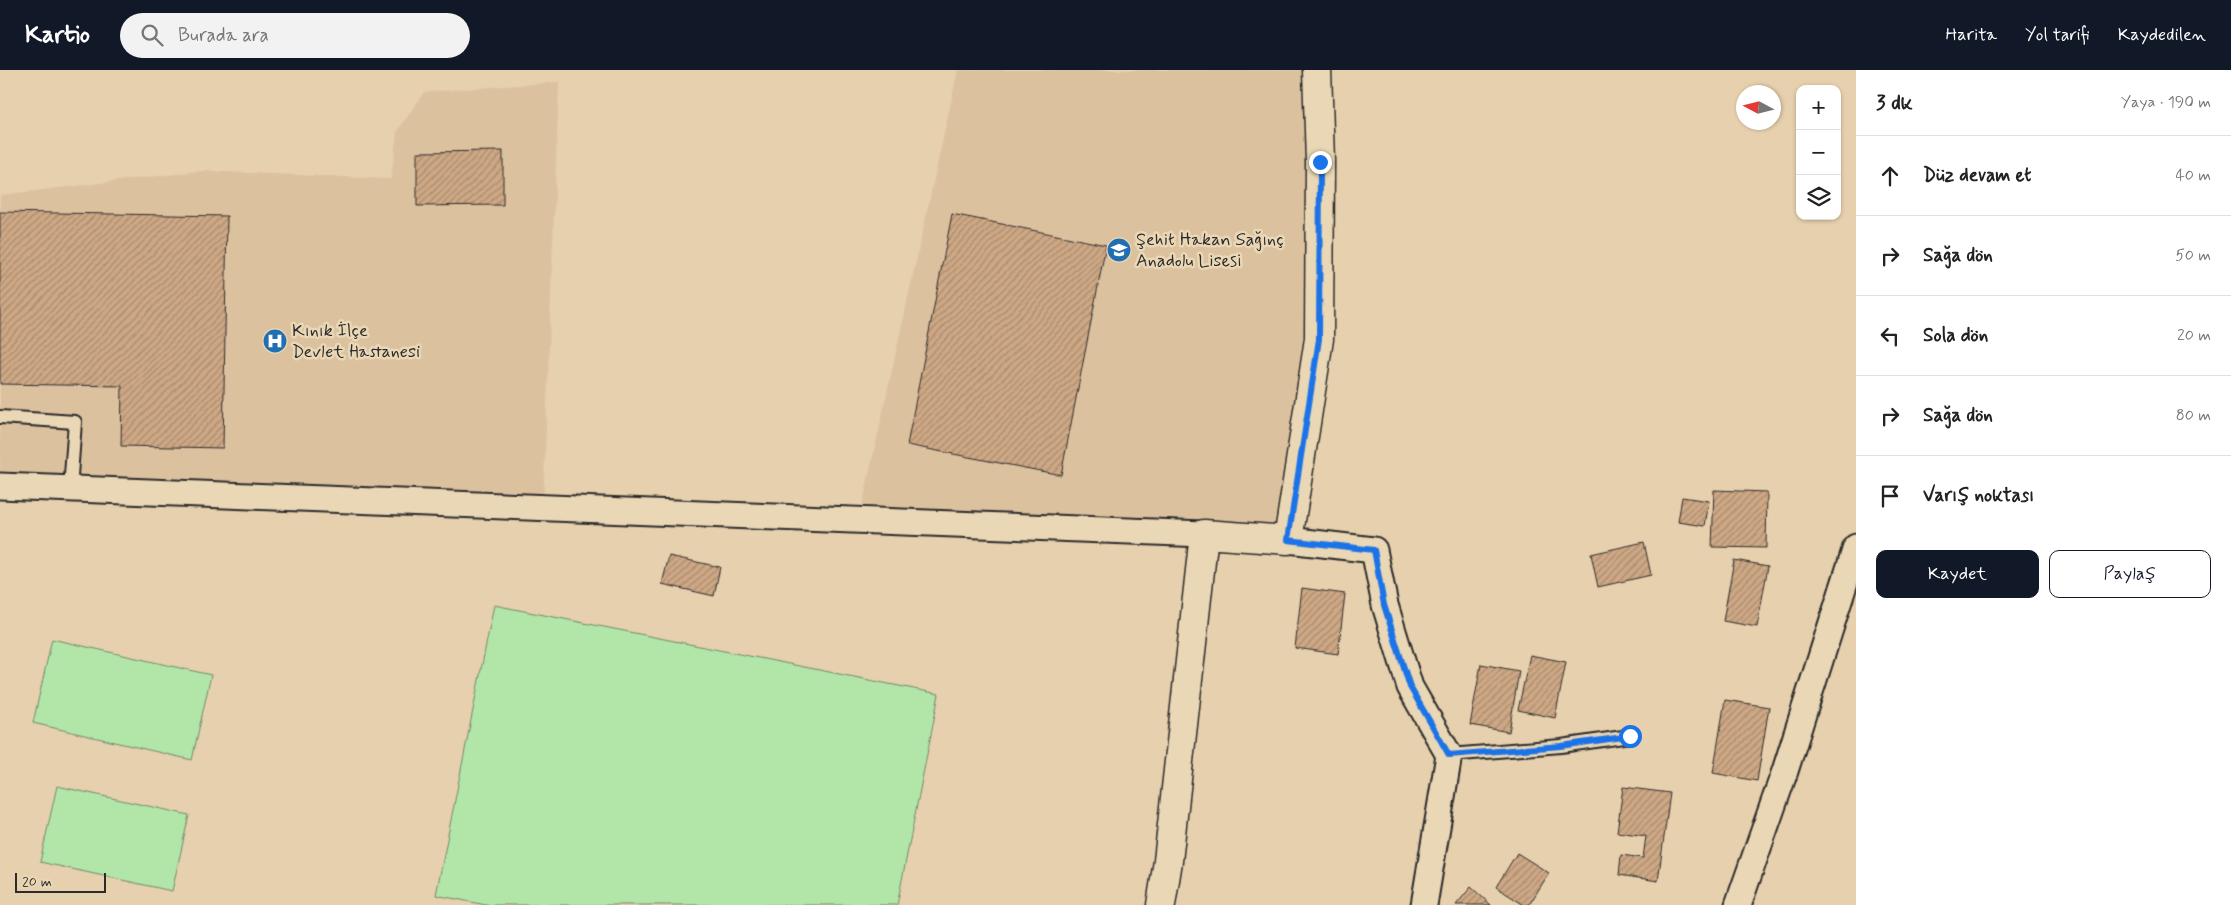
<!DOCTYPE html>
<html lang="tr">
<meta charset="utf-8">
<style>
:root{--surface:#fff;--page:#f2f2f2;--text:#222;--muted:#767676;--line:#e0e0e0;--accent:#111827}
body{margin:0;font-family:Mynerve,sans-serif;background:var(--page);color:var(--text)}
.controls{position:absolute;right:15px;top:15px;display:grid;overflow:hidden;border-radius:10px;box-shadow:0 1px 4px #0004}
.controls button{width:45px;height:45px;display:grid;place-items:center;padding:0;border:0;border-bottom:1px solid var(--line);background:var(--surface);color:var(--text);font:25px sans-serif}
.compass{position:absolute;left:1736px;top:15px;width:45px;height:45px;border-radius:50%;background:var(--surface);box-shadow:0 1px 4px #0004;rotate:277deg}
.scale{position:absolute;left:15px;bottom:12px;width:91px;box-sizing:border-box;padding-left:5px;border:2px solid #2b2b2b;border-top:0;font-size:14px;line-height:18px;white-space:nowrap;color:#2b2b2b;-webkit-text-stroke:4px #ead7b5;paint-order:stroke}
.stop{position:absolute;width:15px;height:15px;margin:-11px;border:4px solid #1a73e8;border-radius:50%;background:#fff}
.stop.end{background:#1a73e8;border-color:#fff;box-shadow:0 1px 5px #0008}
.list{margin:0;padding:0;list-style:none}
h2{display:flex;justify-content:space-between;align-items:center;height:65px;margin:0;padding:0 20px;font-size:21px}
h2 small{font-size:16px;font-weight:400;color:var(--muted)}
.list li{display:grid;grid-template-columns:32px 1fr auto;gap:15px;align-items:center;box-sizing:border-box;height:80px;padding:0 20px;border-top:1px solid var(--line)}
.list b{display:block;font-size:19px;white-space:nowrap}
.list em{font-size:16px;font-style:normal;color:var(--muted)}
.actions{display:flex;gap:10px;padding:15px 20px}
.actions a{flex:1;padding:11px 0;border:1px solid var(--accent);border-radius:10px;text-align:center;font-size:18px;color:var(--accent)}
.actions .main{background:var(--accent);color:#fff}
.icon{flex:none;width:28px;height:28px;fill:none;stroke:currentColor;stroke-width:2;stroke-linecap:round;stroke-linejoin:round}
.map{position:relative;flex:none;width:1856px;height:835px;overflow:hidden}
header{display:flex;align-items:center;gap:30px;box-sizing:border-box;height:70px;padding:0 25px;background:var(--accent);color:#fff}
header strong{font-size:24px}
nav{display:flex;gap:28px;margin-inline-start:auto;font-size:18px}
.search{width:350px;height:45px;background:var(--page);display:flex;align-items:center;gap:12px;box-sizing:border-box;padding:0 18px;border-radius:28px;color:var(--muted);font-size:19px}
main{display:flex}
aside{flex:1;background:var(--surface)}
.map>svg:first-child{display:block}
.built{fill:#dcc19f}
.grass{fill:#b2e6a8;stroke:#6e886a}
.building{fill:url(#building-hatch);stroke:#2b2b2b}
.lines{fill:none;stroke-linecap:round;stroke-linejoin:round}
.lane-casing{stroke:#2b2b2b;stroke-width:16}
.street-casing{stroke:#2b2b2b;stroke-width:29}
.secondary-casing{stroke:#2b2b2b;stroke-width:31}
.lane{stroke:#ead7b5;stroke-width:12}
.street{stroke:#ead7b5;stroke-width:25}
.secondary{stroke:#ead7b5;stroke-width:28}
.route{stroke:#1a73e8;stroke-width:6}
.labels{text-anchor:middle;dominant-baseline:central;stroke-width:5;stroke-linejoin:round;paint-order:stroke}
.poi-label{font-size:18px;fill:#2b2b2b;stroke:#ead7b5;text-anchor:start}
</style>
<header>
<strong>Kartio</strong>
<div class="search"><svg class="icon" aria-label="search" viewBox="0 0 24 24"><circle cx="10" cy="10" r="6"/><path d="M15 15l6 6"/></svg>Burada ara</div>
<nav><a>Harita</a><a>Yol tarifi</a><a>Kaydedilen</a></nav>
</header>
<main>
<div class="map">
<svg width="1856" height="835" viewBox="0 0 1856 835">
<defs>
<pattern id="building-hatch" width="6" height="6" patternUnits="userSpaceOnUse" patternTransform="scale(1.25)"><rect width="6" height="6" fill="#cea885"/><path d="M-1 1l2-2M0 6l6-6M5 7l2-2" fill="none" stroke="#a7896d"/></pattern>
</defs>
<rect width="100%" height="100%" fill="#e7d0ad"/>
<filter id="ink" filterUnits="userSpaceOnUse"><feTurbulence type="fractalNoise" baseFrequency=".02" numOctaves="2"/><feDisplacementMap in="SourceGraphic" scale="10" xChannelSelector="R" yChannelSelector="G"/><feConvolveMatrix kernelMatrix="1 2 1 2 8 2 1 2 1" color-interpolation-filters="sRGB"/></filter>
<g filter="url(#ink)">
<!-- built -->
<path class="built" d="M958,0h359l2,269 -31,201 -429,-20z
M559,12l-16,426 -543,-22v-291l201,-24 190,8 6,-47 27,-40z"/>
<!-- grass -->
<path class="grass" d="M494,535l445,89 -42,211h-411l-50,-10z
M52,569l159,36 -19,85 -159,-37z
M57,716l132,29 -17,76 -132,-29z"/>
<!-- building -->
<path class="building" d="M503,81v54l-86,1v-54z
M0,142l227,4 -4,232 -102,-2 1,-60 -122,-2z
M952,144l154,31 -45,230 -154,-30z
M1714,420l53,2 -1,56 -54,-1z
M1682,427l27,4 -4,25 -27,-4z
M1644,472l7,33 -53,12 -7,-33z
M669,486l51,11 -6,29 -52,-12z
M1734,490l34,6 -11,61 -34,-6z
M1302,518l43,6 -7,60 -43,-6z
M1530,585l36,7 -11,56 -37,-8z
M1481,594l38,7 -10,61 -39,-7z
M1725,630l44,7 -12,74 -44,-8z
M1623,717l47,6 -12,88 -39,-6 2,-20 22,3 3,-22 -29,-4z
M1517,783l32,20 -20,32h-5l-28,-18z
M1471,817l20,18h-35z"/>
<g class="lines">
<defs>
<path id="lane" d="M0,347l75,5 -5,67
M1449,685l112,-9 69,-10"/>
<path id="street" d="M0,416l1204,48
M1288,470l86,10 11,55 25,82 39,68 -25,150
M1738,835l47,-134 71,-224"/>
<path id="secondary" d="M1161,835l7,-44 36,-327 84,6 31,-201 1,-178 -3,-91"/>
</defs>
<!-- lane casing -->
<use href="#lane" class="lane-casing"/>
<!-- street casing -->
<use href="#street" class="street-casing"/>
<!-- secondary casing -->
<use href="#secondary" class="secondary-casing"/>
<!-- lane -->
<use href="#lane" class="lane"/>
<!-- street -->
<use href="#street" class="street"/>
<!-- secondary -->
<use href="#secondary" class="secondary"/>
</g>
</g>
<g class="lines" filter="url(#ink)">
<!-- route -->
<path class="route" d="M1320,92l-1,177 -31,201 86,10 10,55 26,82 39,68 112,-9 69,-10"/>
</g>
<!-- icons -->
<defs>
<symbol id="school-disc" viewBox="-11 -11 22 22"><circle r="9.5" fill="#1f6fb2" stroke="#ead7b5"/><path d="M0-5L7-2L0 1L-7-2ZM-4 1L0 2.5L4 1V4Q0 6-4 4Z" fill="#fff"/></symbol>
<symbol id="hospital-disc" viewBox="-11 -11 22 22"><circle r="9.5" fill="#1f6fb2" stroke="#ead7b5"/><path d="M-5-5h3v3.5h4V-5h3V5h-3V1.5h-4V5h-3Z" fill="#fff"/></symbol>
</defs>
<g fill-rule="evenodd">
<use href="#school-disc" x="1105" y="166" width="28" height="28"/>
<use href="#hospital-disc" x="261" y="257" width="28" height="28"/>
</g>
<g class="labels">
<!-- poi labels -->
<g class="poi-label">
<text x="1136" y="170">Şehit Hakan Sağınç<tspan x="1136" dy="21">Anadolu Lisesi</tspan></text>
<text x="292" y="261">Kınık İlçe<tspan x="292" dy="21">Devlet Hastanesi</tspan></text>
</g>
</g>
</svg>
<div class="controls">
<button>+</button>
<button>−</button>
<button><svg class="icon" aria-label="layers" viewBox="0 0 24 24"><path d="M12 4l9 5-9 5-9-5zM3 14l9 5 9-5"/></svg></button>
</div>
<svg class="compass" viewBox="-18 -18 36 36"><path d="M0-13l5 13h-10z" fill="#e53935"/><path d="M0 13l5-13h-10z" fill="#767676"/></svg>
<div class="scale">20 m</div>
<div class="stop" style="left:1630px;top:666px"></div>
<div class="stop end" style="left:1320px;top:92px"></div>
</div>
<aside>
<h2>3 dk<small>Yaya · 190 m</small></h2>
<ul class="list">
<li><svg class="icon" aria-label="ahead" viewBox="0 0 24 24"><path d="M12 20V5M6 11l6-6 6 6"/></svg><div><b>Düz devam et</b></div><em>40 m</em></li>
<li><svg class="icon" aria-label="right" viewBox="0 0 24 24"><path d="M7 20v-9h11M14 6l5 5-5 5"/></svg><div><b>Sağa dön</b></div><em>50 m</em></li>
<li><svg class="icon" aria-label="left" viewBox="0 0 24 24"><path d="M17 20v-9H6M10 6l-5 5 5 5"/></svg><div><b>Sola dön</b></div><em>20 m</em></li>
<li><svg class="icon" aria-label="right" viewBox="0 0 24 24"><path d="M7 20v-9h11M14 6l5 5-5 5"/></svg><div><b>Sağa dön</b></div><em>80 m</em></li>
<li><svg class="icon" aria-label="arrive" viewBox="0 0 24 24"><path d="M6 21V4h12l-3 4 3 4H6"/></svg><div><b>Varış noktası</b></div></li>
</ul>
<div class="actions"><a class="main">Kaydet</a><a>Paylaş</a></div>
</aside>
</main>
